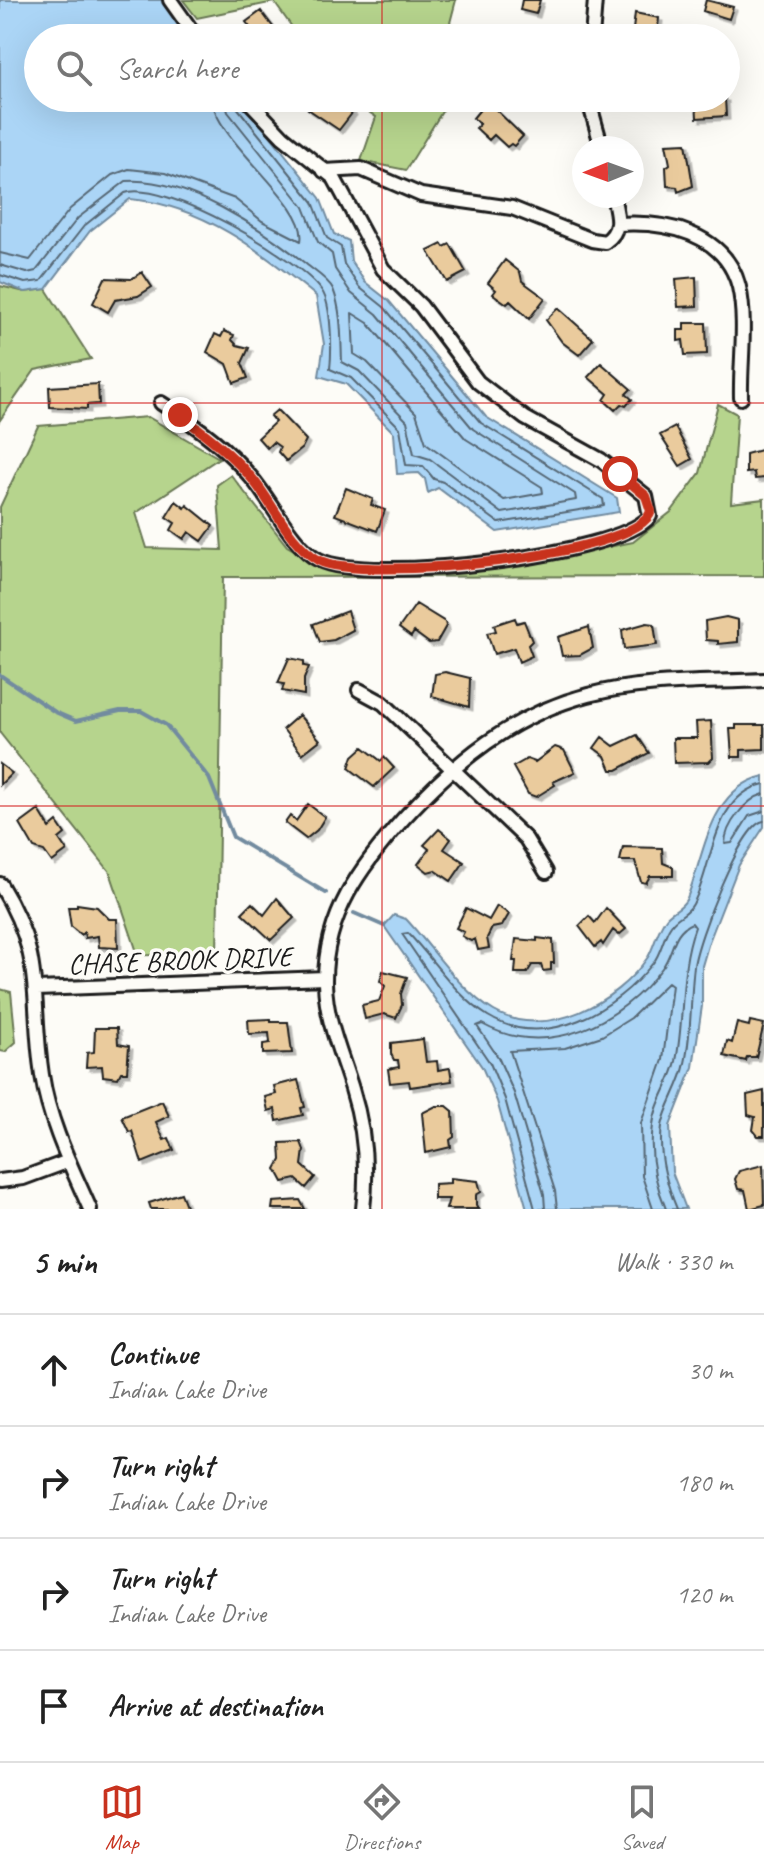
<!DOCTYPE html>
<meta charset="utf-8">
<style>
:root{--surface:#fff;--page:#f6f6f6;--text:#222;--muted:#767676;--line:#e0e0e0;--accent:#c8321e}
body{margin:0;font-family:Caveat,sans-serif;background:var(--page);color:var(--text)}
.compass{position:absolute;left:572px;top:136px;width:72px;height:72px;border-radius:50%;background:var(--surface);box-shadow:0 8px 32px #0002;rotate:269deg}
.stop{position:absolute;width:24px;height:24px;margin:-18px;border:6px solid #c8321e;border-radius:50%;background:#fff}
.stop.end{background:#c8321e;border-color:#fff;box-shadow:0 2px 8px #0008}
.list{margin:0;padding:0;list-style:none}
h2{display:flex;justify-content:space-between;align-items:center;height:104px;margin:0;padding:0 32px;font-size:34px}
h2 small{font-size:26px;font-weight:400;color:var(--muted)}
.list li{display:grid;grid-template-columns:52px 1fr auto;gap:24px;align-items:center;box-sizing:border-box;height:112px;padding:0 32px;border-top:2px solid var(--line)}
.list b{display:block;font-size:30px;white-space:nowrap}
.list p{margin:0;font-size:26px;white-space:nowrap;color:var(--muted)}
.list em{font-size:26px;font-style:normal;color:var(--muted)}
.icon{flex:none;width:44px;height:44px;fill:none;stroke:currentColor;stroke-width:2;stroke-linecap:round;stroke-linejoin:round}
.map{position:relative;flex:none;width:764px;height:1209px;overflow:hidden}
.search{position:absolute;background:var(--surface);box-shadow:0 8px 32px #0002;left:24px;right:24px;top:24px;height:88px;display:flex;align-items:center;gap:20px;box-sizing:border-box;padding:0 28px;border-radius:44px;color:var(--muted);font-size:30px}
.sheet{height:552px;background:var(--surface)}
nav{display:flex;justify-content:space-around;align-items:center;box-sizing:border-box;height:112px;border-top:2px solid var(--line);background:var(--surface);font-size:22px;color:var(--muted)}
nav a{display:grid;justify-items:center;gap:4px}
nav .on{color:var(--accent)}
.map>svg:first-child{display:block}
.green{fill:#b6d48d;stroke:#697854;stroke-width:2}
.water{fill:#abd5f6;stroke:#728b9f;stroke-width:2}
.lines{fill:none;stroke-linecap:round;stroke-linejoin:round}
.shore{stroke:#556673;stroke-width:2}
.stream{stroke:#728b9f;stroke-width:4}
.building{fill:#eacb9d;stroke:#1c1c1c;stroke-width:2;filter:url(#shadow)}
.minor-casing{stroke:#1c1c1c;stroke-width:18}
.minor{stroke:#fdfcf7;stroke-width:12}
.route{stroke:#c8321e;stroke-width:10}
.grid{fill:none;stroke:#d62828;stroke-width:2;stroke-opacity:0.55}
.labels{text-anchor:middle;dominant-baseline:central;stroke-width:7;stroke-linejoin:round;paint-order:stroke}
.street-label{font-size:28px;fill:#1c1c1c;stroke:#fdfcf7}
</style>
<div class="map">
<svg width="764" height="1209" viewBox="0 0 764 1209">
<defs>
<filter id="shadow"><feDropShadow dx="3.5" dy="3.5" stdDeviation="0" flood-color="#0004"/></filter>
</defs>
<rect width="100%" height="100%" fill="#fdfcf7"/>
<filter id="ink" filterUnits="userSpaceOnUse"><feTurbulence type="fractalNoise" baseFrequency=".0125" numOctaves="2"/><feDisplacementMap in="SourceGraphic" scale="16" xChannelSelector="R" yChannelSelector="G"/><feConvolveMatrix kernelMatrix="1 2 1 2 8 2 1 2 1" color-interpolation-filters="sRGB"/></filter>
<g filter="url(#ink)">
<!-- green -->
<path class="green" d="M183,0h273l-10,38h-146l-26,-36 -77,16z
M348,98h95v12l-37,60 -45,-9 15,-44z
M0,286l25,6 21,-3 45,70 -56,11 -35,50z
M718,404l19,10 -6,89 33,-4v77l-541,1 -6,379 -79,-1 -28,-83 -110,-139v-226l38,-81 110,-9 71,41 -83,55 11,35 75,2 -5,-65 14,-10 56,71 40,23 165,1 141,-28 38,-30 29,-39z
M0,989l11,3 5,50 -11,10 -5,-1z"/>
<!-- water -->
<path class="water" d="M0,0h162l30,38h-154v60h202l80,100 14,36 15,7 2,20 14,21 24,19 97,116 131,81 2,14 -122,20 -59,-44 -10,5 -3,-14 -6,-6 -22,1 -3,-41 -48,-49 -27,-8 5,-32 -8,-48c-55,-45 -114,-91 -186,-97l-40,32 -44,58 -21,3 -25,-10z
M764,776v51l-25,38 -30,77 -7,24v40l-9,61 -23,59 2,46 14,37h-159l-30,-108 -15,-34 -98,-141 10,-11 12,4c27,29 54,72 88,92 53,30 123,-9 154,-54 7,-12 9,-27 18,-39 6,-8 16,-9 21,-20 18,-44 22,-109 77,-122z"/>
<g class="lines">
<!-- shore -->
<path class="shore" d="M0,253l30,7 40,-51 42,-34 17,-6 36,4 70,26 27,22 39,20c8,-38 -87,-100 -89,-143
M0,265l27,8 9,-2 42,-53 48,-37c58,-5 137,48 180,83 8,7 22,15 27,25 9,22 8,51 9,73l17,9 48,50 7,33 16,5 72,54 74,-13 -1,-6 -102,-65 -96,-115 -26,-21 -16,-24 -3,-15 -14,-12 -14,-35 -76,-95 -4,-14
M0,275l25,8 16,-2 43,-55 41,-33c39,-14 174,65 197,98 10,15 10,60 8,78l21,9 49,50 6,37 17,1 11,13 9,3 56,41 105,-17 -1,-7 -122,-76 -97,-116 -25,-20 -15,-23 -3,-17 -14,-9 -14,-36 -77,-96 -2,-8
M352,313l16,10 98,116 76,48 1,6 -39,7 -78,-57 -10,-30 -49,-51 -13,-8z
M764,794c-18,5 -39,31 -39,50l7,-1 17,-27 15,-5
M535,1209l-30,-110 -15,-36 -88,-129 6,-1c26,27 48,63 80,83 58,36 129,-7 165,-53 9,-11 10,-27 18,-38 6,-9 17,-11 22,-21 21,-39 18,-107 71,-120
M545,1209l-1,-15 -30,-101 -16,-36 -21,-31 5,-2c65,36 139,-1 180,-56 12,-16 10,-37 30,-45l3,4c-16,43 -10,89 -19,134 -5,22 -21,42 -23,64 -4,29 2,58 13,84
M557,1209l-2,-18 -45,-140 55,-3 37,-12 29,-18 37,-36 4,3 -9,75 -22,63 1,53 11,33
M677,1209c-11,-26 -19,-55 -15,-83 4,-21 19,-41 23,-63 7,-32 5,-65 9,-97 3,-25 47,-143 70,-145"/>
<!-- stream -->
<path class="stream" d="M0,675l55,37 21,9 44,-10h21l25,14 43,53 24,59 93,56
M354,913l30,13"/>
</g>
<!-- building -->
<path class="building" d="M522,0h18l-4,14 -16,-4z
M706,0l27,7 -4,12 -26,-8z
M261,11l19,25 5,-4 4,6h-31l-12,-16z
M635,13l24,5 -2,18 -25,2z
M317,98h9l11,8 3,-4 13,10 -14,18 -31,-21z
M725,98l1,18 -29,2 -1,-18z
M487,101l36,35 -9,10 -3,-2 -4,3 -13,-12 -5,5 -13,-12 4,-4 -7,-6z
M686,143l7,43 -15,6 -1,-5 -10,-1 -1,-19 4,-3 -4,-20z
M442,244l2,3 6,-3 16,28 -19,10 -19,-31z
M505,260l15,12 2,9 23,17 -16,21 -19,-18 -3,3 -14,-10 3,-4 -8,-7z
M142,272l10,15 -14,9 -23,4 -7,12 -15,-9 12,-25 26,1z
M696,277l1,29 -19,1 -2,-28z
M558,308l35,31 -14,16 -17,-13 -16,-22z
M684,323h22l1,31 -22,1 -2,-15 -5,1v-11h6z
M224,331l10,4 -2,5 5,5 12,3 -7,15 6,15 -14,5 -7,-19 -20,-12 8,-18 6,3z
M601,363l30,26 -5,5 6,5 -6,7 -5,-2 -6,6 -11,-10 4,-6 -20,-17z
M98,384l1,20 -12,1v4l-37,-2 -1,-20z
M277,410l29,30 -4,8 -16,13 -8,-9 2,-5 -7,-5 -6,6 -9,-10 17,-16 -5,-6z
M675,427l17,32 -12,7 -20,-31z
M764,449v29l-9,1 -1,-7 -8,1v-19z
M346,488l27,11 -2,6 14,5 -8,21 -42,-16z
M176,501l9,7 2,-3 26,21 -11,15 -13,-9 -5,7 -13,-9 4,-7 -9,-6z
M416,604l29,18 1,4 -9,16 -8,1 -15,-11 -3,5 -12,-9z
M347,611l6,19 -19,10 -14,2 -7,-18z
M726,617l12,3v22l-20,2v-3l-12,-1 -1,-19z
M515,618l2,5 7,-2 8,20 -4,4 4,11 -13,6 -5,-14 -20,6 -7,-21 9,-2 -2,-6z
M647,623l7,1 3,21 -33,4 -2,-19z
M589,627l4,21 -13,7 -18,1 -4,-19z
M289,658l15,3v5l5,1 -5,12v16l-22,-4 2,-7 -6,-1z
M445,672l25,6 -1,29 -37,-11 3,-22z
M299,715l21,25 -18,14 -19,-25z
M711,721l2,37 -4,4 -35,1 -1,-25h24l-1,-16z
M736,725h28v24l-23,1v7h-9l-2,-28h6z
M637,735l12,18 -32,17h-6l-6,-14 -11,-8 8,-11 12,9z
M363,747l18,14 3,-4 10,11 -20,19 -25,-19 4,-12z
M555,747l9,3 11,22 -22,10 2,3 -19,12 -8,-3 -15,-27 14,-8 8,3z
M0,764l12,9 -12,12z
M308,804l17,13 -8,13 -11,9 -21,-16 5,-7 6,5z
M39,810l11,18 7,-6 8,12 -6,5 8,12 -15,11 -8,-11 -10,-3 -14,-24z
M439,829l12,10 -7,10 20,13 -13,19 -16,-11 -7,2 -10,-8 11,-15 -5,-4z
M623,847l39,1 1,15 10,4v9h-23l-4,7 -5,-1 -6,-21h-15z
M277,898l17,20 -23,22 -29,-27 10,-10 12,12z
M77,904l20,3 12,12h8l1,29 -19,-1 -1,-11 -13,2 -1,-6 -3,3 -10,-8 -3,-20h9z
M497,906l12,8 -7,12 -10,2 -5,10 2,10 -11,2 -3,-11 -4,2 -9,-5 2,-4 -8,-4 10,-20 23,12z
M606,908l20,21 -7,6 -6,-5 -10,15 -2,-3 -6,5 -16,-21 10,-10 6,7z
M537,938l16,2 1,23h-3v7l-8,1 -2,-6h-9l-5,8h-12l1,-12h-3l3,-22 21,2z
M383,971l24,6 -6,17 1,11 -6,13 -12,-4 -19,5 -3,-14 17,-4 6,-15 -5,-5z
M271,1019v3h17l4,31 -29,1v-10l7,-1 -1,-10 -20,1 -1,-14z
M750,1021l14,3 -8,33h-9l-1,4 -22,-5 3,-15 5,2 5,-20 12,3z
M95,1028h22l1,16 11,2 -2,26h-6l-3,6 -15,-2 -1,-10 -16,1 1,-14 7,-1z
M423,1039l3,23 11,-1 1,9 12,-2 2,13 -42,6 -1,-6 -19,2 -2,-14 11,-2 -1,-7h-4l-3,-6v-11z
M298,1080l7,27 -4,1 2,7 -26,6 -2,-12 -7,2 -3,-14 11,-3 -2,-8z
M764,1091v45h-6l-5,-6 2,-13 -7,-2 -1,-20z
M162,1101l7,15 -13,6 8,18 5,-2 5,12 -32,13 -10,-32 -3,1 -7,-15z
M436,1106h11l6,5 1,26 -4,3 1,7 -25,6 -4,-40z
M301,1142l3,8 -2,15 13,12 -9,11 -10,-9 -13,3 -7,-13 5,-9 -1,-17z
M763,1165l1,40 -15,4 -4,-19 -7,-1 -3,-10 4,-8z
M450,1178l28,3 3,11 -5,3v10l3,4h-33l3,-10h-15v-15l16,-1z
M181,1193l5,13 -4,3h-31l-2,-6z
M300,1200l5,9h-33l1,-7z"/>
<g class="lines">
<defs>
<path id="minor" d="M170,0l27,38
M592,38l3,-38
M588,98l14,50
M324,171l37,-2 60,26 91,13 80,32 13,2c18,-12 12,-28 8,-46
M618,224c47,-3 107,8 121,63 8,35 1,75 2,111
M161,403c32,20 65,44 89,73 21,23 42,71 69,84 48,24 299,-3 331,-44l-4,-20 -45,-36 -76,-42 -47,-36 -57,-76 -38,-37 -49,-91 -51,-41 -37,-39
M359,690l24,13 143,136 20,33
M0,884c46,75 30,112 42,191 7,47 29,91 48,134
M37,989l288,-11
M0,1181l23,-3 46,-17
M363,1209c5,-40 1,-82 -11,-120 -11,-36 -26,-68 -27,-106 -1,-68 36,-117 79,-165 52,-57 108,-103 184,-123 57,-15 118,-12 176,-15"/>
</defs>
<!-- minor casing -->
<use href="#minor" class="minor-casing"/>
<!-- minor -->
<use href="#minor" class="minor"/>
</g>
</g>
<g class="lines" filter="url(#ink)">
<!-- route -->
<path class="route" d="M180,415c24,18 49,37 69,60 23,25 38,67 69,85 42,23 321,-3 333,-49l-5,-15 -26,-22"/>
</g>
<!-- grid -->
<path class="grid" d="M382,0v38M382,98v1111M0,403h764M0,806h764"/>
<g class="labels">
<!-- street labels -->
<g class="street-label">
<text transform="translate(180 960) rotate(-2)">CHASE BROOK DRIVE</text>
</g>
</g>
</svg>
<svg class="compass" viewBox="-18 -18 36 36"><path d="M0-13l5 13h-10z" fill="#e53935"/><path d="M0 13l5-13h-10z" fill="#767676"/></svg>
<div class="stop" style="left:620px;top:474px"></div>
<div class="stop end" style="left:180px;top:415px"></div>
<div class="search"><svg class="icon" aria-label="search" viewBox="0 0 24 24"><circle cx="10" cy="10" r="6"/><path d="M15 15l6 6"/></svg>Search here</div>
</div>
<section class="sheet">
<h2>5 min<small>Walk · 330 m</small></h2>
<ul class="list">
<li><svg class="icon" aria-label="ahead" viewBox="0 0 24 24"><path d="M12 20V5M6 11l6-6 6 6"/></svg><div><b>Continue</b><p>Indian Lake Drive</p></div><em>30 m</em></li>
<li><svg class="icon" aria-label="right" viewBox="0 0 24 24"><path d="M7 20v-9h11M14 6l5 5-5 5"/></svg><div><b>Turn right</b><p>Indian Lake Drive</p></div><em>180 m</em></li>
<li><svg class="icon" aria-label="right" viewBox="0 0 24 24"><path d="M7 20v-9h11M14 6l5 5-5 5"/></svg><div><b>Turn right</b><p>Indian Lake Drive</p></div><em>120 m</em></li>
<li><svg class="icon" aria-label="arrive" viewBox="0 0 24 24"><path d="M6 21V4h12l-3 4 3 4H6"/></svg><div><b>Arrive at destination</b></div></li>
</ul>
</section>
<nav>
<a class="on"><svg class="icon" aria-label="map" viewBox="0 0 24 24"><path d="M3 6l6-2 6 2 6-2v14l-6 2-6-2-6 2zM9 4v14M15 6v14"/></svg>Map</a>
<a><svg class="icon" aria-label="directions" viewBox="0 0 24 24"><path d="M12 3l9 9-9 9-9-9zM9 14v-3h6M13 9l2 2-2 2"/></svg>Directions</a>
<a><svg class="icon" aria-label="saved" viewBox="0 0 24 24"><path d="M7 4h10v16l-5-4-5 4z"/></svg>Saved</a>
</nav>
